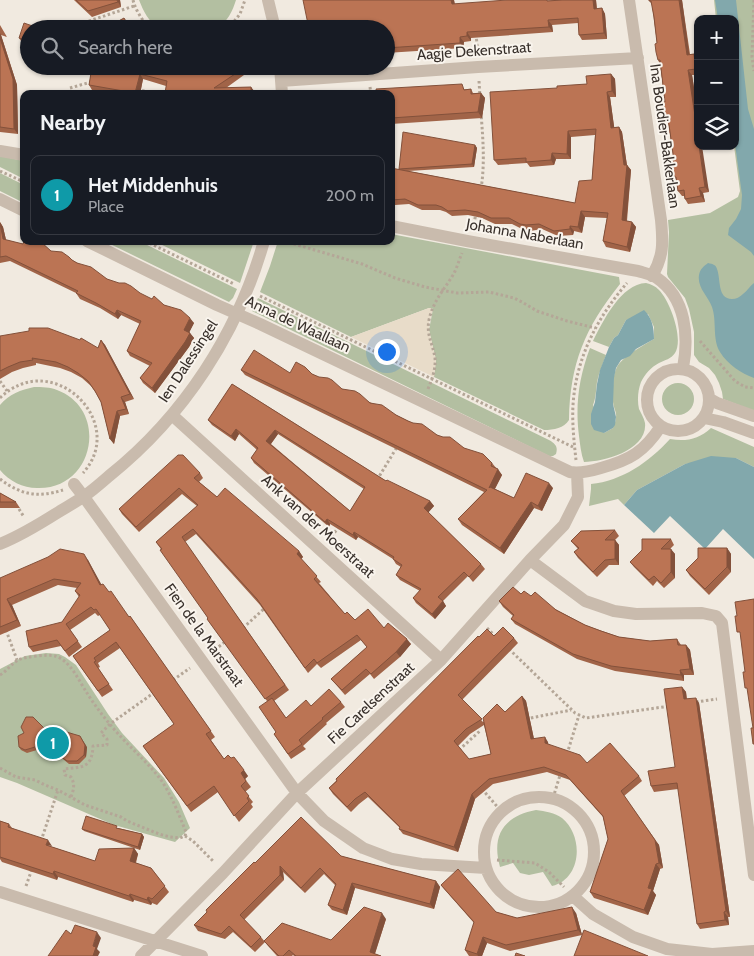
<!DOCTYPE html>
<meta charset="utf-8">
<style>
:root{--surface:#171b24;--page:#20242c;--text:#f1f3f6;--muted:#9ea1a6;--line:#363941;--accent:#2563eb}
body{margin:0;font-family:Cabin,sans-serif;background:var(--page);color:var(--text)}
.controls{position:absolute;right:15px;top:15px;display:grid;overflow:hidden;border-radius:10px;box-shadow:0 1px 4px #0004}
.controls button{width:45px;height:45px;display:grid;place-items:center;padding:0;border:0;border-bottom:1px solid var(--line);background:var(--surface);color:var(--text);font:25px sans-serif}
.you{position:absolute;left:386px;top:351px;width:18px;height:18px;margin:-12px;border:4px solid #fff;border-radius:50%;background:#1a73e8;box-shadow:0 0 0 8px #1a73e833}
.badge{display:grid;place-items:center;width:32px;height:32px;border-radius:50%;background:var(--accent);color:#fff;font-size:16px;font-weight:700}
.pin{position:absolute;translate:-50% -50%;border:2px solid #fff;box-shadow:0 1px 5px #0006}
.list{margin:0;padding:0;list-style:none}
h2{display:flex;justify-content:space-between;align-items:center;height:65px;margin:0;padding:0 20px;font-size:21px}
h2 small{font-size:16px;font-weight:400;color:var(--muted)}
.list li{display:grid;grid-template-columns:32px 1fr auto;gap:15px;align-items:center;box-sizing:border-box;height:80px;margin:0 10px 10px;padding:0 10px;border:1px solid var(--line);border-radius:10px}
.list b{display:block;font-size:19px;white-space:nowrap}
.list p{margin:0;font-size:16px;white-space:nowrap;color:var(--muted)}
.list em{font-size:16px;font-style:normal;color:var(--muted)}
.icon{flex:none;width:28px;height:28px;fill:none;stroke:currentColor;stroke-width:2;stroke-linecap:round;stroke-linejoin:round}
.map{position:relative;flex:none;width:754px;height:956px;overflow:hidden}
.search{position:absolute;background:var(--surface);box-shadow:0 1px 4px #0004;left:20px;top:20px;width:375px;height:55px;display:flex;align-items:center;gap:12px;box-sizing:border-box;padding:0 18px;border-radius:28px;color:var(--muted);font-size:19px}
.panel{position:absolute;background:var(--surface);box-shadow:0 1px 4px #0004;left:20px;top:90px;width:375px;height:155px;border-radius:10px}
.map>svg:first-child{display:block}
.green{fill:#b3bfa1}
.plaza{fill:#e8dcc9}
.water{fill:#82a8ac}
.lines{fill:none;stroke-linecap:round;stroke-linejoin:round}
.path{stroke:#b4a697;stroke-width:3;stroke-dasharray:2.5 2.5;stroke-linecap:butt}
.street{stroke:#c9bbad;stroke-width:12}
.wall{fill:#a16448;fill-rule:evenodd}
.shaded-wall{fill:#83513b}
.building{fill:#bb7454;stroke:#83513b;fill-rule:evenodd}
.labels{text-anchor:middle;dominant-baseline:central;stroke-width:4;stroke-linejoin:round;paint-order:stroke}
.street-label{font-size:15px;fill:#38302b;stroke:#f9f4ed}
</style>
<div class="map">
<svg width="754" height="956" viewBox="0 0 754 956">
<rect width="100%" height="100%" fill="#f1eae0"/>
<!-- green -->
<path class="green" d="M139,0h97c-3,10 -9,23 -19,28 -4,2 -55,2 -58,0 -10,-5 -16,-18 -20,-28z
M714,0h40v411l-31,-12 -1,-7 -3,-9 -4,-8 -6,-7 -10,-6 -5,-7v-23l-5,-23 -4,-11 -17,-21 -1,-3 2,-42 -1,-12 42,-7 28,-16 2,-6 -6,-45h1v-127h-19z
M0,156l24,5v18l-24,-12z
M0,173l24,12v18l-24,-12z
M391,234l228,43 1,7c-35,44 -50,79 -51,136 -5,8 -15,10 -25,10l-110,-53 2,-17 -7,-30 4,-21 -4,-1 -78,29 -91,-45 10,-26 8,-25h113z
M104,241h35l98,48 -4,9 -4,4z
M154,241h100l-14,42z
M646,283c5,1 9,3 13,7 11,11 25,49 16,63 -4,6 -10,7 -16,10 -8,4 -14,11 -18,19 -3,8 -4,18 -2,27 2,4 5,9 6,14 3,27 -41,39 -61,39 -3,-8 -4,-18 -5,-26 -4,-31 0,-59 11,-88l16,7c-3,9 -7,17 -9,27 -1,7 -1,16 -4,23l11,28 9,-5c1,-3 3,-7 3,-11 1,-5 -3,-10 -3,-15 0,-10 -1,-26 4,-35 4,-9 28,-23 37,-28v-12l-6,-13 -22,6 -8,15 -4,3 -5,9 -16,-6c10,-20 28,-57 53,-58z
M258,298l291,142c7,4 9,7 7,14l-3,2h-4l-297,-145z
M662 399a16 16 0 1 1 32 0a16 16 0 1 1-32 0Z
M34,387c8,0 16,0 23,3 53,20 37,100 -20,98 -14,0 -28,-7 -37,-18v-65c9,-11 21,-15 34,-18z
M711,428l43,19v20l-18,-9 -51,6 -48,26 -13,15 -6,-6 -29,7 2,-17v-5c31,-3 58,-22 79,-45 16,3 29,0 41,-11z
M46,653l13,1 6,3 11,8 32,49 14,19 42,45 15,24 11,26 -15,14 -61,-17 -97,-42 -17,-6v-108l25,-13z
M536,810c9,1 19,3 26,8 22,18 20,61 -10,68l-9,-14 -14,3 -9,-2 -7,-10 -13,4c-9,-32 4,-51 36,-57z"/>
<!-- plaza -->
<path class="plaza" d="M429,308l4,1 -4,14v7l7,30 -2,17 -83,-40z"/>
<!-- water -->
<path class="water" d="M715,0h21l12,109 6,20v127l-3,-4 -23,-17 1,-7 7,-9 5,-10 1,-14 -7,-51v-125h-17z
M708,263c5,1 8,2 9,6 4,10 0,30 15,30 4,0 8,-2 11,-5 4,-3 7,-8 11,-11v95c-13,-5 -26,-13 -34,-26 -8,-13 -3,-31 -8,-45 -4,-11 -15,-19 -13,-32 1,-6 5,-9 9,-12z
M644,310c8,8 10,17 10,29l-18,10 -6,7 -9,4 -5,8 -2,10 -1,26 3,13 -1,8 -2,3 -9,5 -10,-3 -3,-6v-10l4,-12 2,-18 3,-14 9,-23 5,-9 4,-3 8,-15z
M711,456l25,2 18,9v92l-31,-30 -18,20 -35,-33 -16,17 -30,-28 13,-15 48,-26z"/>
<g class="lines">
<!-- path -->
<path class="path" d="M133,0c3,11 9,20 17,29
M754,0l-2,57 2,14
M65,29l69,-23
M228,29l12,-15 5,-14
M476,34l2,21
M479,81l1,16
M370,87l1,7
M70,88l21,-6
M137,90l14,2
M0,171l24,11
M481,189c4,-25 2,-50 0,-76
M473,229l3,-16
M145,241l89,43
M284,241l78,23 33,14 30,9 32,6 32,-1 25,6 8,4 15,9 30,10 28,7
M260,296l315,152
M700,341l35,40 10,6 9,1
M0,381l7,10
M428,389c4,-10 8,-20 7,-31 -2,-14 -9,-23 -6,-38 4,-19 15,-30 24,-45 4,-7 6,-15 9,-22
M0,398c52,-51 129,24 83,75
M576,460c-2,-18 -4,-37 -3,-55 3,-47 24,-87 54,-122
M0,479c21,16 38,19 63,11
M377,480l20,-33
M19,509l5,8
M328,540l12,-14
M243,628l23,-21
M487,628l10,10
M6,630l11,30
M509,649l66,64 11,5 84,-12
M211,653l15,-12
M0,675c7,-4 11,-11 18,-15 5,-3 31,-6 37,-4 15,4 24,25 32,37 10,16 22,31 35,45 13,14 28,27 39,42 11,16 18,35 25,52l-1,4
M173,680l17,-12
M696,702l21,-3
M526,719l45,-9
M459,750l22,-20
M567,754l12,-39
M0,768l16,9 19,3 10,5 13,5 27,15 36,12 6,4 32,13 11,3 10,1 5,-2 8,5 21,21
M482,789l19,22
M71,797c3,-8 4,-13 0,-20l-6,-2 -1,-6c19,-2 28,-1 29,-23l14,-1v-6l-6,-6 9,-9 45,-32
M553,798l8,-26
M41,841l17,-51
M497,860l38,3 14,9 15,15
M26,886l6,-17"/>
<!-- street -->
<path class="street" d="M268,0l7,29
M629,0l32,220c2,22 3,36 -9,56
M280,66l2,28
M281,81l197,-14 160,-9
M0,151l24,4
M0,199l24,12
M391,226l76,15 171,30c6,2 13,3 19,7 29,20 32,58 26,90
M87,241l130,64 43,19 310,148c10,2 21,-1 31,-4 29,-8 43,-16 60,-42
M647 400a31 31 0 1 1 62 0a31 31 0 1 1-62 0Z
M710,399l7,4 37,13
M172,415l269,245
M704,418l19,4 31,11
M74,484l10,13 213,296 27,28 39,27 29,11 29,5 65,4
M0,544c20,-8 38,-19 57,-31 8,-5 17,-10 26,-16 9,-6 18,-14 26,-21 75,-60 129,-143 155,-235
M530,560l55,41 29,10 22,3 66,-1 14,3 6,7 32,252
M484 852a55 55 0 1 1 110 0a55 55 0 1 1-110 0Z
M0,892l202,64
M573,896l20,18 40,23 34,12 45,5 42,-3
M141,956l82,-83 74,-80 144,-133 89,-100 34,-35 14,-28 -1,-24"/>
</g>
<!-- wall -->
<path class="wall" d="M74,0h46l1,7 -29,10z
M303,0h151l1,4 107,-4h34l1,9 5,-1 3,6 2,25 -25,1 -3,-5 -1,-12 -26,2 1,7 -82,6v3l-7,1 -1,6 -77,5v-24z
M649,0h33l8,54h4l4,5v16h-6l6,38v33l11,46 -6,1 2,9 -17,2 -3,-5 -1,-3h-2l-4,-5 -1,-10 -3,-4v-16l-6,-39 -2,-3 -1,-17 -5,-38 -2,-4 -1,-17 -5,-38z
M0,25l7,12 -6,-2 16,50 1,49 -18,-2z
M29,29v14l-8,-2 -2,-3z
M89,66h153l-2,2 4,7 -18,13 25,-1 4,7h-89v-8l-23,-7 -3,15h-27l-21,-4 -3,-5 2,-12z
M611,74l4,5 1,18h-6l4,30h5l3,5 5,33 4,5 -4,51 5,1 4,5 -6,25 -24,-5 -3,-6 4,-23 -22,-1 -3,16 -8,-2 -1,4 -15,1 -16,-7 -12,2 -6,-1 -12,-6h-17l-13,-6 -14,-3 -16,1 -6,-4 -6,-2h-18l-13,-6 -14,1 -4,-1v-36l8,2v-1l76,-24 2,3 -3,19 -66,4 167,32 17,-23 3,-45 -24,2v22h-15l-2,6 -24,2 -3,-4 -29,2 -4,-5 63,-72 30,-4z
M471,89l2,4h8l4,5 -3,20 -91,6v-30z
M0,222l3,5 3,13 45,11 21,9 35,19 57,26 30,18 -5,9 5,6 -5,9 -34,46 -12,-10 -3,-5 10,-12 -20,-10 -3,-5 13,-27 -19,-9 -3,4 -18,-11 -20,-9 -4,-6 -66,-32 -10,2z
M0,336l98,12 3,-8 4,5 29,54 -9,3 4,12 -9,2 -6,28 -4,-5 -9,-37 -5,-9 -5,-7 -9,-8 -11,-6 -11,-4 -24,-5v2l-13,3 -11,4 -12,7z
M241,370l71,4 152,74 28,15 10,12 -7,14 19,9 39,-10 -11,23 -8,-3 -30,46 -42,-29 -4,-6 26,-27 -239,-117z
M232,384l154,97 44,20 4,5 -6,6 53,52 4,5 -12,13 -5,-6 -25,25 3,5 -11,13 -19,-16 -3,-5 7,-7 -20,-11 -4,-5 5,-8 -5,-3 -3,-5 -35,-22 -2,3 -26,-16 -1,3 -75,-64 -3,-5 6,-8 -18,-16 -4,7 -23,-16 -4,-5zM278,434l86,55 -14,22 -79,-67z
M200,473l3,5 -4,4 18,15 82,54 4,6 -2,2 20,23 -2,1 26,31 10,6 29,8 27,16 -11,13 -26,22 -4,-5 -25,21 -14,-16 36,-32 -6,-7 -40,28 -4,-4 -9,9 -48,-68 -64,-71 -11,8 104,148 -15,11 12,17 25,-12 30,-4 4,5 -19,16 1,1 -24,22 3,3 -15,10 -17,-25 2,-2 -9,-31 -60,-82 1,-1 -52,-76 41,-36 -15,-12 -43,38 -17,-18 -3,-5z
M0,493l16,9 4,6h-20z
M615,530l4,6 -4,4 4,5v20h-10l-12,12 -19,-19 -4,-6 4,-3 -7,-8z
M671,539l3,6 -4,4 5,5v24l-11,10 -7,-7 -4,5 -19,-19 -4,-5z
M727,548l4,6v18l-22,23 -19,-19 -4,-6z
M88,560l13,25 8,7 20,25 1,-1 85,121 -4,3 13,19 24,17 -3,3 6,8 -6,5 8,10 -2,2 2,3 -14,15 -21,-30 -27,20 -48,-66 31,-22 -54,-76 -22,15 2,4 -2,1 15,22 -11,7 -29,-41 37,-26 -10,-15 -2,1 -3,-3 -25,17 12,17 -13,10 -8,-11 -28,6 -4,-5 33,-25 17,-25 -4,-6 2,-3 -19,-3 -46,20 9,21 -21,9v-57z
M521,594l10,2 54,29 34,12 31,4 27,-2 4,6h5l4,5 4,25h-10v6l-69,-10 -38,-12 -62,-35 -4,-5 2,-3 -10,-9 -4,-6z
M494,636l20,2 4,5 -56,57 21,22 22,-10 17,-16 4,5 8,38 14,3v2l39,19 52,13 3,5 -18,15 35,49 4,23 -3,1 -7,22 3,4 -8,20 -54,-17 -4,-6 18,-53 -5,-22 -33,-37 -23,-8 -54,12 -18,15 -17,53 -55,-18 -4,-5 1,-1 -32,-31 -9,7 -8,8 -18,-18 -4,-6 150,-151zM484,725l7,29 -22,5 -11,-13 12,-12z
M682,687l4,5 1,7 12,4 31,214h-2l1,8 -29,4 -3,-5 -19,-135 -24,3 -3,-6 24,-19z
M44,728l2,3 -9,19 -10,3 -6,-3 -2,-3 5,-14z
M87,747l-1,10 -7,7h-10l-11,-9 -2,-2z
M0,821l9,3 3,4 40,19 43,14 39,-13 4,6 -2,9 15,5 18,24 -12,13 -5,-2 -1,2 -17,-5 -1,2 -75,-25 -1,3 -55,-18 -2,-3z
M118,828l24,6 2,3 -4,13 -56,-19 -2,-2z
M341,856l95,25 4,6 -6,22 -79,-21 -8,27 -15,-5 -4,-5 7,-20 -11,-11 -19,19 -22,-21 1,8 -40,40 17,17 4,5 -10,10 -22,-20 -8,7 -27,-8 -4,-6 61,-62z
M441,885l55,27 21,6 59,-5 6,22 -72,16 -23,-8 -5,13h-13l-4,-6 9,-27 -29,-33z
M386,919l-11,35 6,2h-87l-1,-1 -1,1h-15l-9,-10 -4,-5 67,-1z"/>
<!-- shaded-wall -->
<path class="shaded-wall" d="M117,0h3l1,7 -3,-5z
M451,0h3l1,9 -3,-5z
M593,0h3l1,14 -3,-5z
M679,0h3l8,60 -3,-5z
M602,8l3,6 2,25 -3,-6z
M548,20l4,5 1,7 -4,-5z
M467,32l4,6v3l-4,-5z
M0,33l1,2 16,50 1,49 -4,-5 -14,-91z
M460,37l4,5 -1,6 -3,-5z
M694,54l4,5v12l-2,-2z
M688,70l4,5 6,38v22z
M140,74l3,5 -3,15h-5z
M611,74l4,5 1,18 -4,-6z
M251,87l4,5v2h-4z
M607,92l3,5 5,36 -4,-5z
M481,93l4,5 -3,20 -4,-6z
M619,127l3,5 5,34v-1l4,5 -5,55 -4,-5 2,-55z
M568,131l3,6v22l-4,-5z
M475,145l2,3 -3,19 -2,-3z
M699,146h3l7,46 -4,-5z
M552,153l4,6 -2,6 -3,-5z
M699,188l4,5 2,9 -4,-6z
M581,211l4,6 -3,16 -4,-6z
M0,222l3,5 4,17 -4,-5z
M632,222l4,5 -6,25 -3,-5z
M570,226l4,5 -1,4 -3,-6z
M117,310l4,5 -3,4 -3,-5z
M190,318l4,5 -6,12 -4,-5z
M190,333l4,5 -5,9 -34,46 -3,-5z
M101,340l4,5 29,54 -4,-5z
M121,397l4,5 4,12 -3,-5z
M117,411l3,5 -6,28 -4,-5z
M236,429l3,5 -4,7 -4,-5z
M275,430l3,4 -8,11 -4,-4z
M498,469l4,6 -10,19 -3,-6z
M549,483l4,5 -11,23 -4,-5z
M430,501l4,5 -6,7 -4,-5z
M531,502l3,6 -30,46 -4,-6z
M327,519l3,5 -1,3 -4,-5z
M354,532l4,5 -2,3 -3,-5z
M615,540l4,5v20l-4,-6z
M727,548l4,6v18l-4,-5z
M671,549l4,5v24l-4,-6z
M299,551l4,6 -2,2 -4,-5z
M84,554l4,6 17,31 -5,-6z
M7,599l5,6 9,21 -4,-6z
M443,601l3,5 -11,13 -3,-5z
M407,639l4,5 -11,13 -4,-5z
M686,645l4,5 4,25 -4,-6z
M680,670l4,5v6l-3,-6z
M682,687l4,5 1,13 -3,-6z
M522,696l4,5 9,43 -4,-5z
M696,698l3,5 31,214 -4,-6z
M44,728l2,3 -9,19 -2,-3z
M80,736l7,11 -1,10 -2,-2z
M545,737l3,5 1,7 -4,-6z
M244,770l4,6 -3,3 -4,-6z
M472,794l3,5 -17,53 -4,-5z
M142,834l2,3 -4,13 -2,-3z
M48,840l4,6 -6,-1z
M655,840l4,5 4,23 -4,-5z
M134,848l4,6 -4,13 -4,-6z
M656,864l4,5 -7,22 3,4 -8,20 -4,-5 4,-22z
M280,866l3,6 1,8 -4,-5z
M54,871l4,6 -1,3 -4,-6z
M436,881l4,6 -6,22 -4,-5z
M352,883l3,5 -8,27 -4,-5z
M130,894l4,6 -1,2 -4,-6z
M148,897l4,6 -1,2 -4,-5z
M572,907l4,6 6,22 -4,-5z
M724,912l4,5 1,8 -4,-5z
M382,913l4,6 -12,37 -4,-4z
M97,932l4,6 -4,11 3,3 -2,4h-5v-10z
M483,937l4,6 -5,13h-4l-1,-2z"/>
<!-- building -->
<path class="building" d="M76,0h41l1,2 -30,9z
M303,0h148l1,4 55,-4h40v1l15,-1h31l1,9 8,-1 2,25 -25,2 -1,-17 -30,2 1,7 -82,5v4l-7,1v6l-74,5v-19h-77z
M649,0h30l8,55 7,-1 2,15 -8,1 10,65v11h1l6,41 -6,1 2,8 -16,3 -1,-9 -6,1 -2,-14h-2l-2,-16h2l-4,-29 -2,-14 -2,1 -3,-17h2l-5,-42h-2l-2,-8 -1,-8 2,-1 -3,-26 -3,-16h-2z
M124,18l7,11h-27z
M24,23l17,6h-12v12l-10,-3z
M0,38l13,41 1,50 -14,-2z
M89,66h149l3,4 -27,18 37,-1v7h-84l-2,-1 2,-12 -27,-7 -5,19 -46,-8 2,-12z
M611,74l1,17 -5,1 4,36 8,-1 5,38h3l-5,55 10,2 -5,25 -24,-6 5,-28 -27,-2 -3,16 -8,-1v3l-16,2 -15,-7 -13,1 -6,-1 -11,-6h-18l-13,-6 -13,-2 -17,1 -6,-4 -6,-2h-18l-13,-6 -14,1v-32l184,35 4,-22 13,-1 4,-51 -28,2 -1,23 -15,-1 -1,7 -25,2v-4l-32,2 -4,-68 67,-4v-2l30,-2 -1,-8z
M462,84l2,6 7,-1v5l10,-1 -3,19 -87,6v-24h-14l-1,-5z
M403,132l72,13 -3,19 -73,5z
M0,223l3,16 20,5 1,-3h13l4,1 10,9 11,1 7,5 3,3 5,3 14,4 16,12 12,4h6l6,3 9,7 12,6 2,-3 10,9 17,5 9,8 -6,12 6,3 -5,9 -33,46 -12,-10 12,-15 -25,-12 14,-30 -24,-11 -2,4 -19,-11 -20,-10 2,-2 -72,-35 -6,1z
M29,328h19l32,12 1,-2 17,10 3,-8 29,54 -9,3 5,12 -9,2 -7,28 -9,-37 -6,-11 -7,-10 -10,-8 -10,-6 -12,-5 -24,-4 1,2 -13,2 -12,5 -8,4v-35l29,-5z
M254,350l36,23 6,-11 9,5 7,7 7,3 9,1 4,2 10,9 13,2 5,3 10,9 12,2 14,10 12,6 5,2 9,1 15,11 6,2h7l14,11 19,6 9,9 -1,3 7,3 -9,19 1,-1 24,11 12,-25 23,10 -11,23 -7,-4 -31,46 -42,-29 29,-29 -246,-120z
M232,384l154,97 1,-1 43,21 -6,7 57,56 -12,13 -5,-5 -26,25 5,4 -11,13 -19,-16 8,-9 -25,-14 6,-10 -9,-6 1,-2 -40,-25 -1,3 -26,-16 -2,3 -74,-64 7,-10 -22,-19 -5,7 -23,-16zM275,430l90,57 -15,24 -84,-70z
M178,455h5l17,18 -6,5 23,19 8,-9 74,63 -2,3 20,22 -3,3 31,35 2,-2 8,8 13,-11 16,19 4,-5 19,16 -11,13 -25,22 -5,-5 -24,21 -11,-11 36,-32 -10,-12 -40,28 -3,-4 -9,9 -48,-69 -64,-70 -11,8 103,148 -20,14 -58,-80 1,-1 -48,-68 2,-1 -6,-7 42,-37 -19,-17 -43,39 -17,-18z
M0,493l16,9h-16z
M615,530l-10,10h10v19l-10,1 -12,12 -19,-20 5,-4 -8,-7 10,-10z
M642,539h29l-10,10h10v23l-10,11 -7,-7 -5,4 -19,-18 12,-12z
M698,548h29v19l-22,22 -19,-19 12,-12z
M60,549l24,5 16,31 3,-1 6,8 2,-1 18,26 1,-1 81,115 -5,3 18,25 4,-4 3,3 3,-1 10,13 -3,3 5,8 -5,5 8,10 -2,2 2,3 -15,15 -20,-30 -27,20 -44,-60 31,-22 -58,-82 -22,16 2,3 -2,1 15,22 -11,7 -25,-35 37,-26 -14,-21 -2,1 -3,-3 -25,17 12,17 -13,10 -8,-11 -28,7 -3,-16 36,-9 18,-27 -5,-4 6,-8 -27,-4 -47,20 10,21 -17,7v-49l48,-21z
M513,587l8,7 3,-3 7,5 4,-4 21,18 29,15 16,6 18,6 31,4 27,-2 1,6h8l4,24 -10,1 1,5 -70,-9 -38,-12 -62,-35 3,-4 -15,-14z
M754,599v145h-1l-2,-16h2l-6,-40h-2l-2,-16h2l-5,-40h-3l-2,-16h2l-2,-14z
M503,627l11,11 -56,57 24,24 -16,10 -12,12 15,18 22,-5 -8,-36 14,-14 8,8 17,-16 9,43 14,-2v6l35,12 7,8 23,-20 29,33 -18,15 34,49 4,23 -3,1 -8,24 4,1 -8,21 -54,-18 18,-53 -5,-23 -37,-41 -22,-8 -55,12 -17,15 -18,53 -55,-18 1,-2 -35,-35 -10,7 -8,8 -18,-19 8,-7 -1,-2 142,-143 1,1 8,-8 7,7z
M682,687l2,12 12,-1 30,213 -2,1 1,8 -28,4 -20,-141 -26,3 -3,-15 27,-4 -11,-78z
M329,689l12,13 -19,16 1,1 -24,21 3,4 -14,10 -14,-20 2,-2 -17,-25 13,-9 14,20 20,-18 5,6z
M26,717h7l11,11 -9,19 -10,3 -6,-3 -1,-11 6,-3 -3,-6z
M63,731l17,5 5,9 -1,10 -7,6h-10l-11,-8z
M86,816l31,10 -1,2 26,6 -4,13 -56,-18z
M301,817l40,39 95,25 -6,23 -78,-21 -9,27 -15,-5 8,-21 -16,-16 -19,20 -21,-22v9l-40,40 21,22 -10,10 -22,-21 -8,8 -27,-9 13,-13 -1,-2 48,-48 1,1z
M0,821l9,3 -1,3 40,13 -2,5 49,16 4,-12 35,-1 -4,13 21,7 14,18 -13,13 -4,-2 -1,3 -17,-6 -1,2 -75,-25 -1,3 -53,-17z
M458,869l38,43 21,6 55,-11 6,23 -72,15 -23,-8 -6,17 -12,-4 9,-28 -33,-37z
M364,907l18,6 -12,39 11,4h-85l-7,-6 -6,6h-4l-15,-15 18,-18 49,17z
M75,925l22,7 -4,14 3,1 -3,9h-45l18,-26 5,4z
M584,930l64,26h-74z
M516,953l9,3h-10z"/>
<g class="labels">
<!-- street labels -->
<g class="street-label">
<text transform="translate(474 51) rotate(-4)">Aagje Dekenstraat</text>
<text transform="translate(665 136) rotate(82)">Ina Boudier-Bakkerlaan</text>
<text transform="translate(525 234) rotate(10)">Johanna Naberlaan</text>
<text transform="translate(298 324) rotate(25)">Anna de Waallaan</text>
<text transform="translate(188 361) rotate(-57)">Ien Dalessingel</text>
<text transform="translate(318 526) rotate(42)">Ank van der Moerstraat</text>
<text transform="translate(204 635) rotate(54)">Fien de la Marstraat</text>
<text transform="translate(371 703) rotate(-43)">Fie Carelsenstraat</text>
</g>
</g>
</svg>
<div class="controls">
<button>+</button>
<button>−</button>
<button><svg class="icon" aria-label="layers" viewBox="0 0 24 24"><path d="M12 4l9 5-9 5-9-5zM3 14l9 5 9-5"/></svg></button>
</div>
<div class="you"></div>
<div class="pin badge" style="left:53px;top:743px;background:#0f9aa8">1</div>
<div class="search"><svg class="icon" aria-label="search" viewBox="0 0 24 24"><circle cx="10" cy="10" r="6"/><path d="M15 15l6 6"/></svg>Search here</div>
<section class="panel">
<h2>Nearby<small></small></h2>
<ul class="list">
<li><span class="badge" style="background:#0f9aa8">1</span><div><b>Het Middenhuis</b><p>Place</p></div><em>200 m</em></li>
</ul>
</section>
</div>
